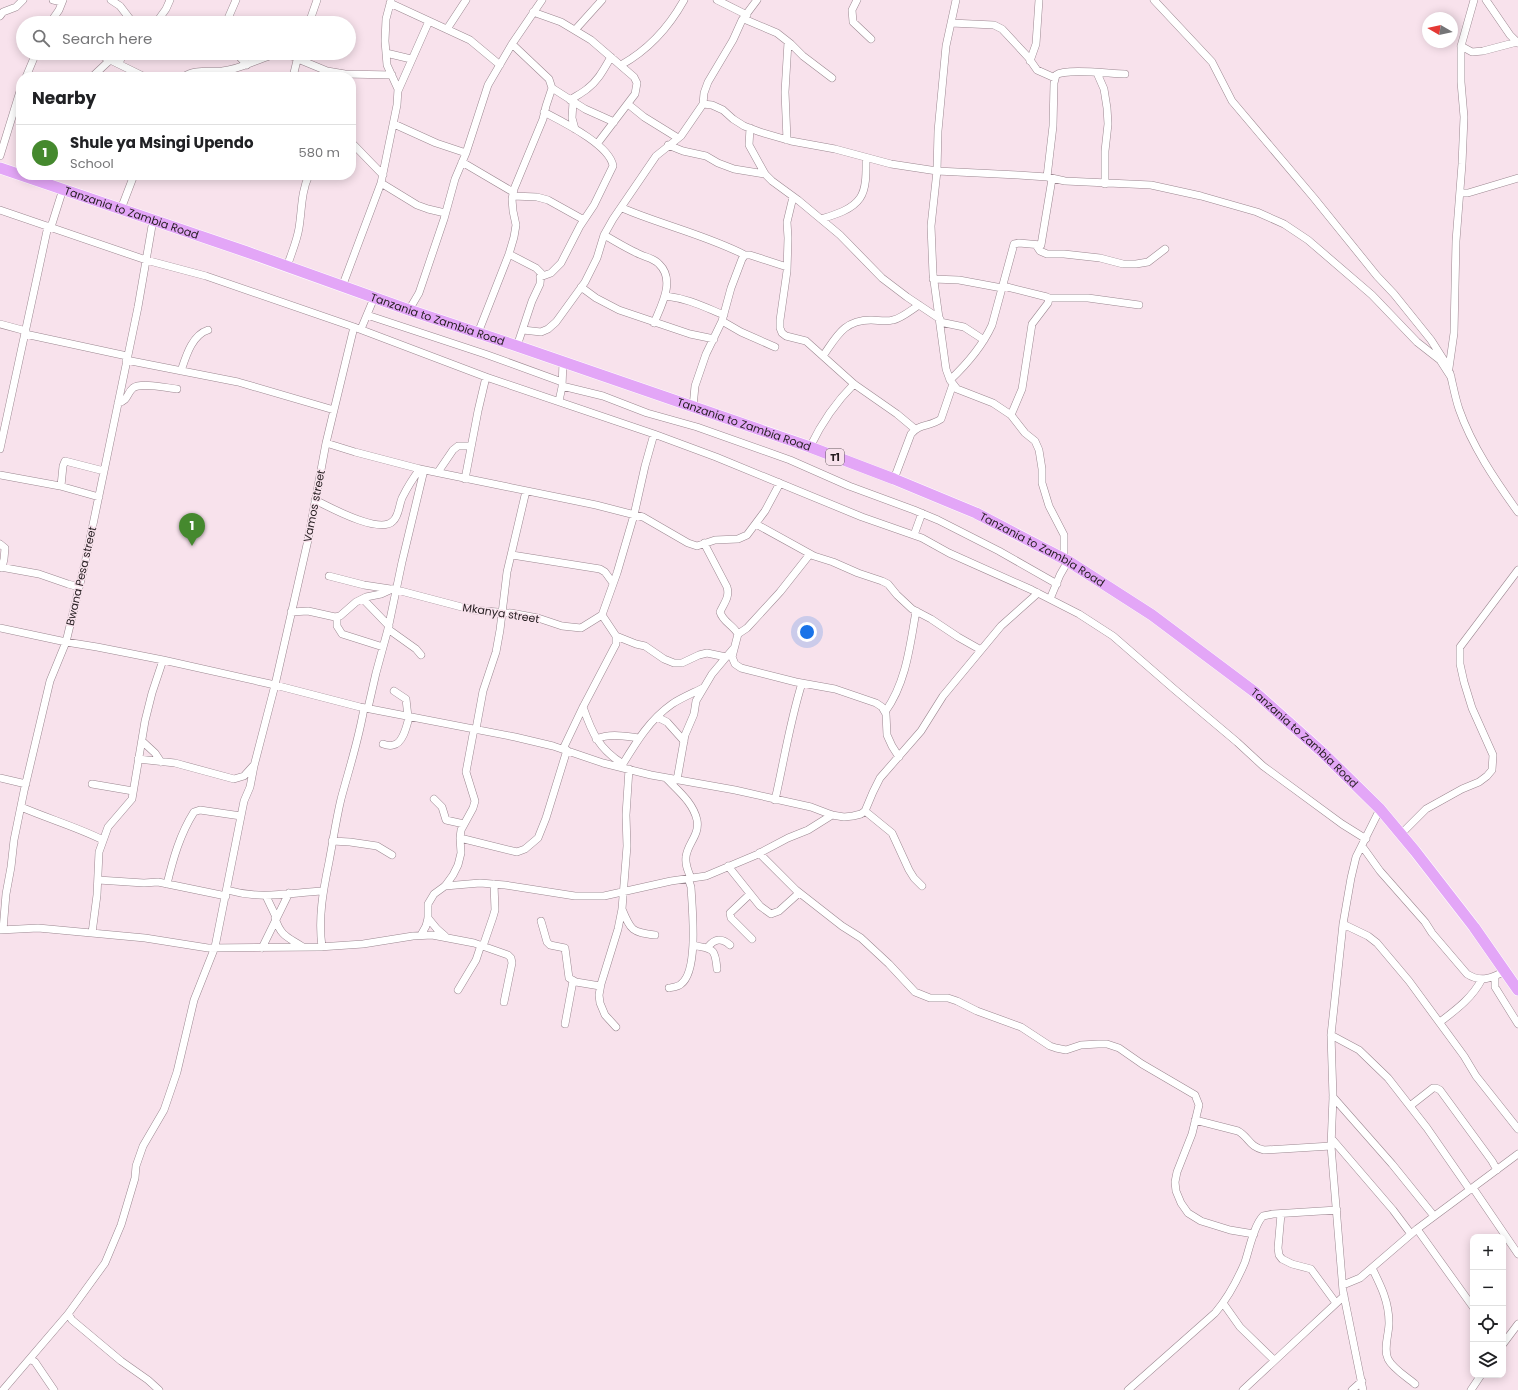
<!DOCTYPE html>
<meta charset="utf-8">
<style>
:root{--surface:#fff;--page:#f6f6f6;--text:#202124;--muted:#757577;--line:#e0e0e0;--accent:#45892e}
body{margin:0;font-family:Poppins,sans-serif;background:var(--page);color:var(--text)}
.controls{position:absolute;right:12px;bottom:12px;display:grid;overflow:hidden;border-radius:8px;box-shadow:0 2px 10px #0003}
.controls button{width:36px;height:36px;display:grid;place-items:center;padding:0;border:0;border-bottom:1px solid var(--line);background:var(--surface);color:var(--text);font:20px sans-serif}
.compass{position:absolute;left:1422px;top:12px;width:36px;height:36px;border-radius:50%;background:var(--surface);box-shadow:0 2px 10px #0003;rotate:279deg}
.you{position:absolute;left:807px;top:632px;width:14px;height:14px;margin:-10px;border:3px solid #fff;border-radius:50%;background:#1a73e8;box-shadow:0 0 0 6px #1a73e833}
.badge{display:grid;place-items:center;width:26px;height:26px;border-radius:50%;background:var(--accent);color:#fff;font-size:13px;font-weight:700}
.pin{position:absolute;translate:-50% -33px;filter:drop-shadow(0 1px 2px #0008)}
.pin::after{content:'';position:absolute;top:21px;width:14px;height:12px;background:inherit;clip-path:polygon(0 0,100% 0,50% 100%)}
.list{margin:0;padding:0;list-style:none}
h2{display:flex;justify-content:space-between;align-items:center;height:52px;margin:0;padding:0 16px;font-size:17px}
h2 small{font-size:13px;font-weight:400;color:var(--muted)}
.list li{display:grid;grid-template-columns:26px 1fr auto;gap:12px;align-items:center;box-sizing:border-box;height:56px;padding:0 16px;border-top:1px solid var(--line)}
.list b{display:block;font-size:15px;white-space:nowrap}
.list p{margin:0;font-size:13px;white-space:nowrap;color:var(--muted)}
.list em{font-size:13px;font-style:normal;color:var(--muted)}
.icon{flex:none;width:22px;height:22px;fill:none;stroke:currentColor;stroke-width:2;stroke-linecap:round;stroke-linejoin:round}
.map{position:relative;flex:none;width:1518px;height:1390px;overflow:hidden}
.search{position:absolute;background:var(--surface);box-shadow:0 2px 10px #0003;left:16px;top:16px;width:340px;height:44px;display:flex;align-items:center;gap:10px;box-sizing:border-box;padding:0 14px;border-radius:22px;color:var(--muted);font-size:15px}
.panel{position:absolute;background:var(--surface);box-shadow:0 2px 10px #0003;left:16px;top:72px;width:340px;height:108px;border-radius:16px}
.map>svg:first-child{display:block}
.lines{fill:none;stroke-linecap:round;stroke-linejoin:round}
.minor-casing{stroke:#9b8790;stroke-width:8}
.highway-casing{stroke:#fff;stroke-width:12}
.minor{stroke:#fff;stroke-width:7}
.highway{stroke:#e3a6f7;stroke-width:11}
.labels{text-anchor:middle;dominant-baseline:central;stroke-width:3;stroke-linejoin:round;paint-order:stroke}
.shield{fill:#f8e2ec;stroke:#64585d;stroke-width:1}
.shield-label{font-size:10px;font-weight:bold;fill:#251d20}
.street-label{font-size:11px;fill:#251d20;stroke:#f8e2ec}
</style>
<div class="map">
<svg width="1518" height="1390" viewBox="0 0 1518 1390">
<rect width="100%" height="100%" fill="#f8e2ec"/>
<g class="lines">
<defs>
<path id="minor" d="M53,0l9,2
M111,0l9,6 13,17
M717,0l30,15
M857,0l-5,10 1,12 18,17
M956,0l-10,46 -8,85 -1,40 -6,55 2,48 13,95 4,11 7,9 36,14 18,12 14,18 10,8 4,9 3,19v14l7,23 15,29v24
M1154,0l58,62 20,39 82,97 63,78 17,18 37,46 14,22
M1486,0l24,35 8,8
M390,3l80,37 30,25
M533,12l28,10 30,18 43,37 3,6 -2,11 -38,50
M0,16l3,-4 13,-5 7,-7
M744,19l33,14 14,11 12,12 29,22
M50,23l9,-13 4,-10
M156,23l10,-14 4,-9
M226,23l10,-23
M309,23l8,-23
M951,23l43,2 8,4 26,28 9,13 18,8
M447,29l19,-29
M575,30l27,-30
M1461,46l11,6 11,-1 34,-9
M96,53l49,24
M236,53l11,12
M386,53l25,6
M298,59l29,12 18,3 47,1
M1030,61l6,-17 3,-44
M119,64l4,-11
M621,65c27,-15 48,-38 63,-65
M1097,73l7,16 3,19 1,16 -3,27v33
M26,77l10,-24
M92,77l18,-17
M183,77c12,-8 25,-5 39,-6 20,-2 34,-12 51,-16 8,-1 17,1 25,2
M293,77l5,-21
M552,88l33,21 29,13
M398,91l31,-70
M570,100c6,-4 12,-7 17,-11 11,-8 17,-20 24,-32
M573,102l-1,16 3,11
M628,104l16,13 34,21
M703,104l1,-11 4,-11 25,-42 9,-20 15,-20
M394,124l42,19 30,10
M750,128l-1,17 16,29 7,7 26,19 42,35 42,43 25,19 33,22
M787,140l-2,-48 3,-50
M351,142l32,33
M668,145l15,6 23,5 12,7 16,6 31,5
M0,156l21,-68
M462,162l51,30
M1047,177l6,-51 1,-43 2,-8c10,-7 55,-1 69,-1
M381,183l36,22 11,4 17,4
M1460,193h8l50,-15
M513,196l24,1 11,3 36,20
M793,197l-6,25 1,16 -1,33 -7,49v8l2,5 4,3 20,5 48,43 43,30 18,15
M622,208c40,17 84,27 123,47
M121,209l13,-34
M0,210l146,50 60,16 148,51 132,50 168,57 62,23 146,60 60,21 27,15 83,37 47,24 34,22 61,53 63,53 26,24 79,58 24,15
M821,219c13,-4 31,-9 39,-21 7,-10 6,-28 6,-40
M51,227l12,-38
M604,235c11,6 22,13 33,18 7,4 17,5 22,11 17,16 2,42 -5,59
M1036,245l4,6 7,3h17l36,4 23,6h13l12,-2 17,-13
M509,254l27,14 5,5 -1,11 -8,17 -15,45
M287,267c4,-13 10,-26 12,-39 3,-19 2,-36 10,-53
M540,277l11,-4 10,-10 19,-37 14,-21 19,-39c-3,-21 -50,-44 -69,-54
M933,279l26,1 43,8
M1003,286l44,11 2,1 -1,5 -16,21 -10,65 -11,26
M342,287l39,-104 16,-78 1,-16 -11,-24 -2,-24 1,-22 5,-19
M581,287l15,11 23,12 71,24 24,5
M666,296c23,3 36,10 58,19
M1049,298h39l51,7
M409,310l10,-17 25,-74 11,-40 11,-26 22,-68 24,-41 30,-44
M367,315l118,39 77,28
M722,321l19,11 34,15
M940,322l24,5 20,13
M0,324l26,7
M361,329l13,-31
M523,330l18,2 7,-3 8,-7 29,-40 12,-24 7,-23 9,-16 43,-63 25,-20 22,-32 9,1 11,5 10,9 11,7 16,6 31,9 44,8 56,15 46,7 81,4 29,2 18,4 86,4 50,11 56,16 27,12 24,16 64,55 45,47 23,18 11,17
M478,333l31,-79 5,-17 2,-12 -3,-14 -1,-12 2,-10 29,-70 3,-13 6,-18 -3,-9 -37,-35
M25,334l102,22
M823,356c14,-20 21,-36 48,-36 7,0 15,2 22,0 9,-2 18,-10 26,-15
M126,360l112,22 96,28
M1449,368l5,-35 2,-92 6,-77 2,-47 -3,-35v-36l13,-46
M181,371c5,-15 11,-36 27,-41
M1450,373c3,12 5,24 9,36 13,37 36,71 59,103
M950,380c17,-16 32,-33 42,-55l22,-81 5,-1 22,2 11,-66
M562,386l41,10 44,17 50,14 93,33 59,26 65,24 24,10 61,31 58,33
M559,401l3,-14 1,-25
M118,403c11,-3 8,-9 15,-15 8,-6 34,0 44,1
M693,407l2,-21 11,-32 16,-33 9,-33 11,-29 3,-4h5l37,12
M326,443l29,9 65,17 176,36 47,12 45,26 9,3 18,-6 23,-1 9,-4 18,-24 15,-28
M810,447c11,-23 26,-45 44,-63
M0,449l48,-223
M438,472l15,-22 5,-4h13
M0,475l60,11 39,11
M465,479l13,-68 8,-34
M894,479l17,-45c9,-11 19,-7 30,-15l12,-35
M61,486l2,-20 2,-5 39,10
M315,500c14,7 65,35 78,21 6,-5 6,-16 9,-23 5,-10 11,-20 18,-29
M756,524l58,32 19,6 25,11 24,8 6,3 9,11 15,14 19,10 27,18 23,13
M914,535l8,-22
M704,543l23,44c3,10 -3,16 -7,25 3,10 13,13 18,22l-6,23 3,7 6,4 55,14 39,7 41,14 6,4 4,7 1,21 5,11 7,11
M0,544l5,4 -1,11 -2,9
M512,555l88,14 5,3 8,11
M0,567l39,7 29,10 11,3
M329,576l35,9 33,5 76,20 38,3 27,5 24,8 19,2 21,-13 15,-42 17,-58 11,-49 9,-32
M363,599l26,27
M1050,599l10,-24 8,-14
M291,612l17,-1 27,6 5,-1 16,-14 10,-5 15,-3 11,-5
M337,617v9l5,8 41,13
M0,628l66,14 31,5 66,13 112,25 85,22 155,30 38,9 50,17 48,12 84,15 76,17 21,8 12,2 9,-1 8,-2 4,-3 8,-19 7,-14 41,-47 22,-35 58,-70 37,-33
M388,629l28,20 5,6
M738,634l9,-6 33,-36 30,-38
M616,636l20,8 9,2 19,13 10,4h8l17,-8 8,-2 19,4
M394,691l12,8 2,18
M583,707c9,26 16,42 40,57
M368,708l8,-35 12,-44 14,-67 22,-92
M885,712c21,-29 25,-66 31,-101
M657,717l10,5 17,19
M476,729l7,-38 13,-39 4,-22 7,-58 19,-81
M596,739c14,-6 28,-3 43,-1
M142,741l13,12 6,9
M383,744c3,1 7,2 10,1 10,-1 14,-20 16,-28
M563,749l20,-42 33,-63v-8l-14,-21
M138,759l37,4 59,16 10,-3 9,-10
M621,767c14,-23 28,-47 51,-63 9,-6 21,-11 31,-16
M0,778l26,6
M666,778c11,12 27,24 31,42 3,15 -10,24 -11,37 -1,8 2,14 5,21
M677,780l8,-45 9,-21 2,-13 16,-27 21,-25
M92,784l41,7
M434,799l8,8 4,13 18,4
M775,800c9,-39 15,-79 27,-117
M21,807c28,12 56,20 82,33
M865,811l27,22 17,37 5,8 8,8
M1401,834l25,-25 36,-20 17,-7 8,-6 5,-6 1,-15 -21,-47 -8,-26 -4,-18v-17l58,-77
M460,838l57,14 8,-3 13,-11 8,-20 21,-68
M332,841l18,1 27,4 15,9
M1362,846l18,25 45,51 7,11 35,41c14,9 25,4 38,-3
M759,853l37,37 46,36 19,12 28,26 26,28 15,6h18l9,3 20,10 44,16 29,19 6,2 10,2 15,-5 17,-1h9l12,4 23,16 53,31 4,10 -7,29 -15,38 -2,10 1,9 5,12 7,10 13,8 29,9 24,4
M728,866l32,40 11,8 8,-3 20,-18
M98,880l46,3 14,-1 68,14
M167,884c6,-25 13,-50 27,-72l6,-2 41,6
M445,886l35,-3 25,2 70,11h29l67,-15 35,-5 50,-21 32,-17 20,-8 24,-15
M227,890c35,10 61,3 96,1
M750,894l-20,19 1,5 21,21
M266,896l10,21
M622,909c9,22 10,23 33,26
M275,918c6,19 13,19 28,29
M428,918l9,11 8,7
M541,921l6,21 3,3 15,3 4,30 7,4 24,4
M1343,924l25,12 9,7 32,38 55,75 12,20 42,53
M0,930l38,-2 107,10 63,10 111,-1 44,-3 50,-8 19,-1 42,8 34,12 3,3 1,5 -8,39
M3,930l3,-36 5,-27 3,-27 10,-49 26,-110 16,-39 19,-79 53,-256 15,-87
M92,933l5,-38 2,-43 9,-25 24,-28 13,-78 7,-28 11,-33
M421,935l5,-9 2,-8v-14l6,-10 11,-8 8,-11 5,-10 3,-12 -1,-15 1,-8 12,-22 2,-7 -9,-29 8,-43
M693,945c19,5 22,1 24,24
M483,946l10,-29 2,-7 -1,-26
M322,947c-4,-29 1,-56 7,-85 4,-21 7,-42 12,-63 8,-30 18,-60 23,-91
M708,947c7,-9 14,-9 22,-2
M262,948l27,-55
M1495,976v11l23,37
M669,988c4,-1 9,-1 12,-4 18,-13 11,-77 10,-97l-3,-9
M458,990l18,-30 5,-15
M1440,1022c17,-13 32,-24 42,-43
M565,1024l8,-43
M616,1027l-11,-12 -5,-12 -1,-8 2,-11 17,-55 4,-20 5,-63 -1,-31 3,-46
M1331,1035l28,15 29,28 39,50 43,62
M1333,1097l59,67 42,52
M1410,1106l23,-18h3l4,2 52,71 5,9
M1195,1120l43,11c11,6 11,16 26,19l67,-4
M1332,1139l61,71 18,24
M1473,1188l45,66
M1281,1214l-3,34 1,7 3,4 10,5 19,5 25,34
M1417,1229l56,78
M1372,1268c9,18 17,34 17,55 0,11 -6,26 -1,36 5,10 19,18 27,25
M1343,1285l17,-7 57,-49 101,-75
M1223,1303l17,24 34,33
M68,1314l4,6 49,41 27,19 11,10
M1503,1344l15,-20
M30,1359l5,3 19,28
M3,1390l65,-76 37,-51 16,-38 14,-47 1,-12 7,-20 21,-36 13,-38 17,-72 21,-53 29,-146 6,-14 4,-21 21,-81 33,-145 18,-97 28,-116
M1128,1390l87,-77c13,-15 22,-32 30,-51 4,-12 9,-37 18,-46l10,-2 64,-4
M1243,1390l101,-94
M1352,1390l10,-9
M1363,1390l-20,-99 -12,-145 2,-49 -2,-62 12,-111 8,-46 5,-21 24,-48
M1471,1390l10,-15"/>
<g id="highway">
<path id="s1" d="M0,168l247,84 162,58 108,36 293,101 84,32 82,34 92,48 84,54 104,78 66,59 58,57 35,42 59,76 44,63"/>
</g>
</defs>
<!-- minor casing -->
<use href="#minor" class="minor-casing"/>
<!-- highway casing -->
<use href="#highway" class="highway-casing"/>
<!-- minor -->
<use href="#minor" class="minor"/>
<!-- highway -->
<use href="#highway" class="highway"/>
</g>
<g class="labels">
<!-- shield labels -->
<rect class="shield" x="826" y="449" width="18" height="16" rx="3"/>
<g class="shield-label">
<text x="835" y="457">T1</text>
</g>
<!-- street labels -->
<g class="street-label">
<text stroke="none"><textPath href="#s1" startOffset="139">Tanzania to Zambia Road</textPath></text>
<text stroke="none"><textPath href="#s1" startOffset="463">Tanzania to Zambia Road</textPath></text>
<text stroke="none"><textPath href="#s1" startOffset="787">Tanzania to Zambia Road</textPath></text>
<text transform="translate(314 506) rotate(-79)">Vamos street</text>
<text stroke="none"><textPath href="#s1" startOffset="1111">Tanzania to Zambia Road</textPath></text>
<text transform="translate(81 576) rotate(-77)">Bwana Pesa street</text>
<text transform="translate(501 613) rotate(9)">Mkanya street</text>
<text stroke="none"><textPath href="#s1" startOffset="1435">Tanzania to Zambia Road</textPath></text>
</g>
</g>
</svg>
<div class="controls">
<button>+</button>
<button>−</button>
<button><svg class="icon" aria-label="locate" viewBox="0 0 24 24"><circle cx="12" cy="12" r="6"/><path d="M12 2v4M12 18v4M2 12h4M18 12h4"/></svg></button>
<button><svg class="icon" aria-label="layers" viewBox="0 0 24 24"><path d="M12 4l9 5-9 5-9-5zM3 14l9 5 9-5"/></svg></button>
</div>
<svg class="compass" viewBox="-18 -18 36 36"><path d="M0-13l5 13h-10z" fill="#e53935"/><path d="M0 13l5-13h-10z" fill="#757577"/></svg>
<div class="you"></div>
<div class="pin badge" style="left:192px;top:546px">1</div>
<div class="search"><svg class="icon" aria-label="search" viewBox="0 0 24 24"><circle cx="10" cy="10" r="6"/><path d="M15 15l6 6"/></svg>Search here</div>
<section class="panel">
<h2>Nearby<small></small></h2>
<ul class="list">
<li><span class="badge">1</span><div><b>Shule ya Msingi Upendo</b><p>School</p></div><em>580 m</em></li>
</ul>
</section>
</div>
